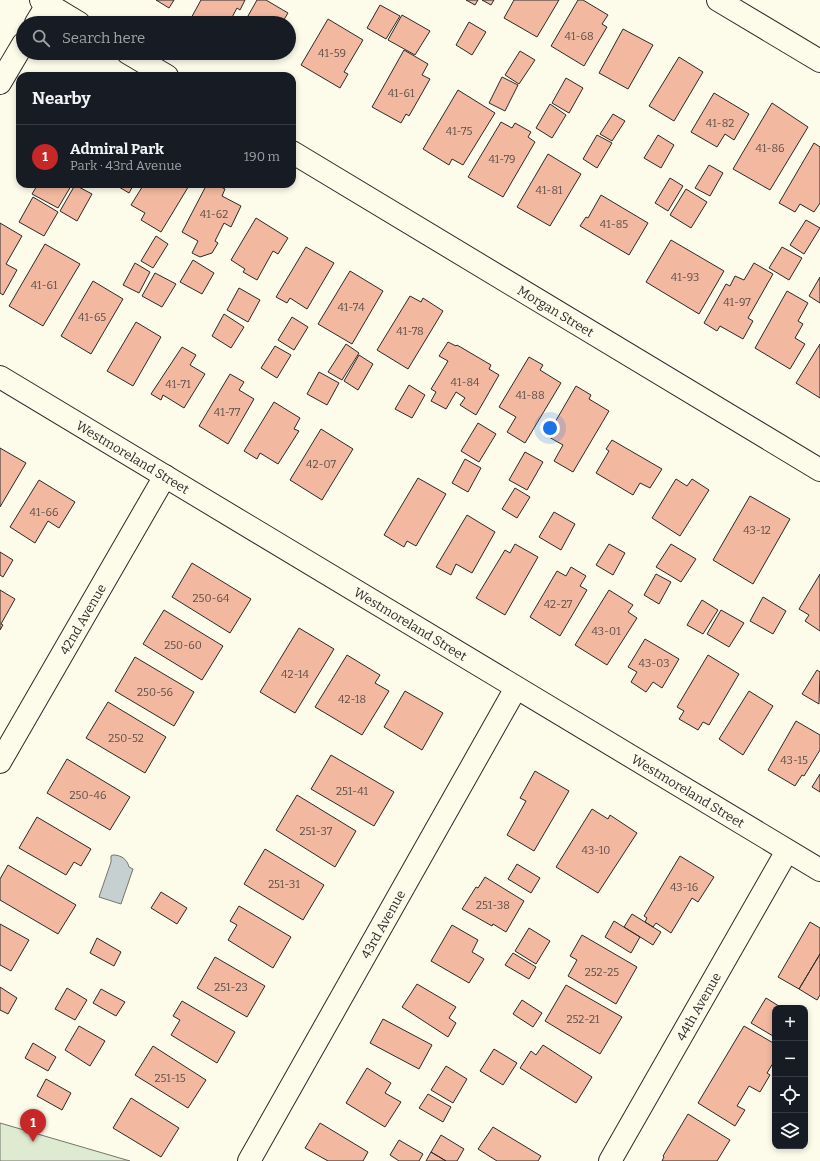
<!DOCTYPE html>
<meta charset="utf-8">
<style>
:root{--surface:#171b24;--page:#242831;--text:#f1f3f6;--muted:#9ea1a6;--line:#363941;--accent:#c62828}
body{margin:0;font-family:Bitter,serif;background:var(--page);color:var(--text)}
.controls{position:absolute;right:12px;bottom:12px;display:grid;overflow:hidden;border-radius:8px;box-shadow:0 2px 6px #0003}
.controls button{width:36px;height:36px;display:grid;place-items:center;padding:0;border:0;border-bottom:1px solid var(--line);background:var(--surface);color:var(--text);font:20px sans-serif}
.you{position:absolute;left:550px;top:428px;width:14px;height:14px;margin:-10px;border:3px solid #fff;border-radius:50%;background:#1a73e8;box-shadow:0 0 0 6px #1a73e833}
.badge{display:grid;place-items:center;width:26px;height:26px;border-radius:50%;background:var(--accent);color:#fff;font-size:13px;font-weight:700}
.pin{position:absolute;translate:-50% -33px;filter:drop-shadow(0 1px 2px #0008)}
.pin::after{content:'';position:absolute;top:21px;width:14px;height:12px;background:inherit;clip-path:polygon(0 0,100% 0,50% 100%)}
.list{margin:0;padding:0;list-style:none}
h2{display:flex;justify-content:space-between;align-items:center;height:52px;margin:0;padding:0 16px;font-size:17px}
h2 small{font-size:13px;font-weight:400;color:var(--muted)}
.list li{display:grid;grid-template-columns:26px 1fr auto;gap:12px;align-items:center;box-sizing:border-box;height:64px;padding:0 16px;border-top:1px solid var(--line)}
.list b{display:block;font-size:15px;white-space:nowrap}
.list p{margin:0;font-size:13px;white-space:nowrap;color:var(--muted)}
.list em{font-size:13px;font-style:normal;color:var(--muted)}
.icon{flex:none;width:22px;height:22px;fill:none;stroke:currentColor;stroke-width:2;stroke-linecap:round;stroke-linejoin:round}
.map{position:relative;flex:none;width:820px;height:1161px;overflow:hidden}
.search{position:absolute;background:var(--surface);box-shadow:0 2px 6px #0003;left:16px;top:16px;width:280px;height:44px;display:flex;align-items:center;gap:10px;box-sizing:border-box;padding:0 14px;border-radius:22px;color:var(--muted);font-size:15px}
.panel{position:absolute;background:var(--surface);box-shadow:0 2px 6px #0003;left:16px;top:72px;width:280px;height:116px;border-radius:12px}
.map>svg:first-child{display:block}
.green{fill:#deebd1;stroke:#74746e}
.water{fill:#c7d0d0;stroke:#74746e}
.building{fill:#f2b8a0;stroke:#2b2b2b}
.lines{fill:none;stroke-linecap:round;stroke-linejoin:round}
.minor-casing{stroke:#2b2b2b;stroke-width:24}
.minor{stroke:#fdfbea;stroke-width:22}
.labels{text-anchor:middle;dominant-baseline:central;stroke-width:3;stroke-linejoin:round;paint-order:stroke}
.number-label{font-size:11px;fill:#5d4e48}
.street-label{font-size:13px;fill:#2b2b2b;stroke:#fdfbea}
</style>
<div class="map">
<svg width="820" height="1161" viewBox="0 0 820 1161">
<rect width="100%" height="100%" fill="#fdfbea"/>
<!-- green -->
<path class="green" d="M0,1123l130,38h-130z"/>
<!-- water -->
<path class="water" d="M113,855c8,0 14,4 16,12l4,2 -12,35 -22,-7 12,-35v-6z"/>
<!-- building -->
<path class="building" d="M156,0h18l-5,8z
M201,0h44l-5,10 -3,-2 -8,15h-34l-5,-3z
M257,0h9l22,13 -6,10h-38z
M466,0h12l-3,5z
M482,0h12l-3,5z
M514,0h45l-22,37 -33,-19z
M578,0h5l25,15 -6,9 5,3 -23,39 -33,-20z
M380,5l20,11 -14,23 -19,-11z
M402,15l28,16 -15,24 -27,-15z
M328,19l35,21 -19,32 4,2 -8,14 -39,-23z
M469,22l17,10 -14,23 -16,-10z
M623,29l30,16 -25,44 -29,-16z
M404,50l24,14 -6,11 8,4 -21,37 -3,-2 -5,9 -29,-16z
M520,51l15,9 -16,24 -14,-9z
M679,57l24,15 -29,49 -25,-15z
M502,77l16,8 -13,26 -16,-8z
M566,78l17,10 -14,25 -17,-10z
M458,90l37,23 -32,52 -11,-6 -3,6 -26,-16z
M714,93l35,21 -15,26 -9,-6 -8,13 -26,-15z
M772,103l36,24 -38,63 -37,-21z
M550,104l16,11 -14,23 -16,-10z
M613,114l12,7 -13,20 -12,-7z
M501,122l11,6 3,-5 16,9 -3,5 7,5 -32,55 -35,-20z
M597,135l15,8 -15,25 -14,-9z
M658,135l16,10 -13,23 -17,-10z
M814,143l6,4v56l-6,9 -14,-8 -5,8 -16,-9z
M548,154l33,20 -31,52 -33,-19z
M709,165l14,8 -13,23 -15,-8z
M670,178l13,8 -15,25 -13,-8z
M38,184h30l3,2 -13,22 -26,-14z
M114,184h20l-5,9z
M144,184h46l-29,48 -20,-12 4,-7 -14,-8z
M207,184h8l10,5 -3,7 19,10 -10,21 -7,-4 -9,18 3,2 -6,10 -12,4 -8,-4 6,-12 -16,-9z
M75,185l17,9 -15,27 -17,-10z
M686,189l21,13 -16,26 -21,-13z
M601,195l47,28 -19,32 -49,-29 6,-9 2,1z
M33,197l25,15 -14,24 -25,-14z
M256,218l32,20 -10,16 -5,-3 -16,29 -14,-8 2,-3 -14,-9z
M806,220l14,8 -16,26 -14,-9z
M0,223l22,13 -16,28 11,6 -14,25 -3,-2z
M156,236l12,8 -15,24 -12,-7z
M671,240l53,31 -25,43 -53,-32z
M45,244l35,20 -37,62 -34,-20z
M306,247l28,16 -27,46 -17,-11 -3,5 -11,-6z
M782,247l20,11 -13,22 -20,-12z
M193,260l21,13 -12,21 -22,-12z
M135,263l15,9 -11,21 -16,-8z
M754,263l19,11 -25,44 5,3 -10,18 -23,-13 -3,5 -13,-8 22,-39 4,2 5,-10 9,4z
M350,271l33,20 -31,53 -34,-20z
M155,273l21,11 -14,23 -20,-11z
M820,277v26l-11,-7z
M93,281l30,18 -32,55 -30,-18z
M239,288l21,12 -12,22 -21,-12z
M787,291l21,12 -10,18 5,3 -8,14 10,6 -15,25 -35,-21z
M410,296l11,6 2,-4 20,13 -35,58 -31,-19z
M224,314l20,13 -13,21 -19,-12z
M292,317l16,10 -14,23 -16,-10z
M136,322l25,15 -28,49 -26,-15z
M448,342l8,4 1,-1 34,20 -2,4 10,6 -23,40 -16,-10 5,-7 -9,-6 -10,17 -15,-8 5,-9 -5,-3 17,-28 -9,-5z
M346,344l13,9 -17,27 -14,-8z
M820,344v54l-24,-15z
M275,346l16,9 -14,23 -16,-10z
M182,347l14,8 -6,10 15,9 -21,34 -21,-13 -2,5 -10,-6z
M359,355l14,9 -15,26 -14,-9z
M529,357l14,8 -3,5 21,13 -36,60 -18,-11 9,-15 -17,-10z
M319,372l20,11 -12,22 -20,-11z
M230,374l14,8 -5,8 15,9 -26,45 -29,-18z
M409,385l16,10 -13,23 -17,-9z
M576,386l15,9 -2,4 20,12 -36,61 -19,-11 9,-16 -16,-9z
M274,402l26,16 -6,11 5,2 -21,33 -18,-11 -3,6 -13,-8z
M478,423l18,11 -17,28 -18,-11z
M321,429l32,20 -31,51 -32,-20z
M612,440l50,29 -12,19 -10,-5 -7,12 -37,-22 13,-22 -3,-2z
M0,448l26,15 -26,44z
M525,452l18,10 -16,28 -18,-10z
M465,459l16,9 -13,24 -16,-9z
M418,478l28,16 -30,52 -9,-5 -3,6 -20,-12z
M676,479l11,7 5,-7 17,11 -29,46 -28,-18z
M39,480l36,22 -16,26 -11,-7 -13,22 -25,-16z
M515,488l15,9 -13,21 -15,-9z
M750,496l40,23 -37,65 -40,-24z
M554,512l21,12 -14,26 -22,-13z
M467,515l28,17 -23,41 -16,-9 -5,11 -15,-8z
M515,544l23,13 -33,58 -29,-17 29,-48 5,3z
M609,544l16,9 -12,22 -17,-10z
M671,544l25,15 -15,23 -25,-15z
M0,552l13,8 -10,17 -3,-2z
M192,563l59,36 -21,34 -58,-36z
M571,567l15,9 -6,10 7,4 -27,46 -30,-19 27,-46 9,5z
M656,574l15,8 -12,22 -15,-9z
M820,574v57l-15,-10 4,-6 -10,-6z
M0,590l15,9 -14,25 2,1 -3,5z
M609,590l24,15 -5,7 9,6 -30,47 -32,-20z
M763,597l23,14 -13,23 -23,-13z
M702,600l16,10 -15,24 -16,-9z
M164,610l59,36 -21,34 -59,-36z
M721,610l23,13 -15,24 -22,-13z
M299,628l35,21 -39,64 -35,-21z
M645,639l34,20 -17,29 -9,-6 -7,10 -15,-10 6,-10 -9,-5z
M347,655l33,20 -5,8 14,8 -27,44 -47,-28z
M708,655l31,19 -30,51 -6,-3 -5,8 -19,-11 5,-8 -7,-4z
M135,657l59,35 -20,34 -59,-35z
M817,670l3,2 -1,32 -17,-10z
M405,691l38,22 -21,37 -38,-23z
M749,691l24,15 -30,49 -24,-16z
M108,702l58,35 -21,36 -59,-35z
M796,721l24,14v15l-16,26 -2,-1 -7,11 -27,-16z
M331,755l63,37 -20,34 -63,-37z
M67,759l63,38 -20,33 -63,-37z
M535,771l34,20 -35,60 -27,-16 19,-34 -6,-3z
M820,774v18l-8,-5z
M297,795l59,36 -21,36 -59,-37z
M592,809l16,10 2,-4 27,18 -39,60 -42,-26z
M37,817l54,32 -10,17 -7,-4 -8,13 -47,-27z
M265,849l59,36 -21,35 -59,-36z
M680,856l34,21 -16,25 -6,-4 -21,35 -15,-10 -3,4 -8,-5 2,-4 -3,-2z
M517,864l23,14 -9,15 -23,-14z
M8,865l68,40 -18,29 -58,-34v-21z
M485,877l39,24 -18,31 -13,-8 -1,2 -30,-17 14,-22 2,1z
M161,892l26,16 -10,16 -26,-16z
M239,906l52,31 -18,31 -45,-28 9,-15 -7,-4z
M632,914l29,18 -8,13 -29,-18z
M614,921l26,16 -9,16 -26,-16z
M810,922l10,6v26l-21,35 -21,-12z
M0,924l29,16 -18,31 -11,-6z
M452,925l26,15 -6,12 12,7 -15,24 -38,-22z
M529,928l21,13 -14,23 -21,-13z
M582,935l55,32 -21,37 -48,-28 9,-16 -7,-4z
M97,938l24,14 -7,14 -24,-13z
M513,953l23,14 -7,12 -24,-14z
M820,954v41l-3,5 -18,-11z
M215,957l50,29 -18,31 -50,-29z
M417,984l39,23 -7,11 7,5 -8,14 -46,-30z
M566,985l56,32 -22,37 -55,-33z
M0,987l17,11 -9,16 -8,-4z
M67,988l20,12 -12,20 -20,-11z
M101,989l24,13 -9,14 -23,-13z
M766,998l16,10h-7v24l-2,4 -22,-13z
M522,1000l20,13 -9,14 -20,-13z
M182,1001l53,31 -18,31 -46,-28 9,-15 -7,-4z
M383,1019l49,26 -13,24 -49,-26z
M79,1026l26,15 -15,25 -25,-16z
M744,1026l31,18v16l-8,13 3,2 -10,17 -11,-6 -12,20 8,4 -10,16 -37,-23z
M33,1043l23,14 -8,14 -23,-13z
M543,1045l49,32 -16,26 -56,-35 11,-17 5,4z
M153,1046l53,34 -18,28 -53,-33z
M494,1049l23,14 -14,22 -23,-14z
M446,1066l21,13 -14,24 -22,-13z
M367,1068l24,15 -6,10 16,9 -16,25 -39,-24z
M46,1079l25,14 -9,17 -25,-14z
M428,1094l23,13 -8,15 -24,-14z
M131,1098l48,30 -18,29 -48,-29z
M688,1114l42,26 -13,21h-55l2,-4 -1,-1z
M320,1123l48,29 -5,9h-35l-23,-13z
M493,1127l48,29 -3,5h-41l-19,-12z
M441,1135l23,14 -7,12h-11l-15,-9z
M399,1140l24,14 -4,7h-20l-9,-6z
M431,1152l15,9h-20z"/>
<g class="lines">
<defs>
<g id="minor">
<path d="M41,0l38,23"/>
<path d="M718,0l102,61"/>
<path d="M36,23l14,-23"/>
<path d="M128,53l39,23"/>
<path d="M0,83l23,-39"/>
<path id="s1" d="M292,152l528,318"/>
<path id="s2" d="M0,377l820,493"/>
<path id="s3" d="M0,762l165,-286"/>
<path id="s4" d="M249,1161l267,-473"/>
<path id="s5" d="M610,1161l177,-310"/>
</g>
</defs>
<!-- minor casing -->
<use href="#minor" class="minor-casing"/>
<!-- minor -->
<use href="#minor" class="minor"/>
</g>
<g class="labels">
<!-- number labels -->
<g class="number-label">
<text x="579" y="36">41-68</text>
<text x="332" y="53">41-59</text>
<text x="401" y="93">41-61</text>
<text x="720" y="123">41-82</text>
<text x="459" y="131">41-75</text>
<text x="770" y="148">41-86</text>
<text x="502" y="159">41-79</text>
<text x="549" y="190">41-81</text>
<text x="214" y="214">41-62</text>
<text x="614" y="224">41-85</text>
<text x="685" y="277">41-93</text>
<text x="44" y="285">41-61</text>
<text x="737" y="302">41-97</text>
<text x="351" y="307">41-74</text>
<text x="92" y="317">41-65</text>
<text x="410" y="331">41-78</text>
<text x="465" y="382">41-84</text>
<text x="178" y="384">41-71</text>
<text x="530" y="395">41-88</text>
<text x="227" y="412">41-77</text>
<text x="321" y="464">42-07</text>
<text x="44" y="512">41-66</text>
<text x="757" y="530">43-12</text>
<text x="211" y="598">250-64</text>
<text x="558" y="604">42-27</text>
<text x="606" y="631">43-01</text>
<text x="183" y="645">250-60</text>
<text x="654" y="663">43-03</text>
<text x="295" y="674">42-14</text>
<text x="155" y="692">250-56</text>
<text x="352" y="699">42-18</text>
<text x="126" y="738">250-52</text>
<text x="794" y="760">43-15</text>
<text x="352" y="791">251-41</text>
<text x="88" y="795">250-46</text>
<text x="316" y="831">251-37</text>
<text x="596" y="850">43-10</text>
<text x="284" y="884">251-31</text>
<text x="684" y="887">43-16</text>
<text x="493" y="905">251-38</text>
<text x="602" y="972">252-25</text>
<text x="231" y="987">251-23</text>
<text x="583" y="1019">252-21</text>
<text x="170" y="1078">251-15</text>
</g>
<!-- street labels -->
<g class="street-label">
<text stroke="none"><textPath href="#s1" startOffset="308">Morgan Street</textPath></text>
<text stroke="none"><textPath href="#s2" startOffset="155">Westmoreland Street</textPath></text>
<text stroke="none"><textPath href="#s3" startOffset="165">42nd Avenue</textPath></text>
<text stroke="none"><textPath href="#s2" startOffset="479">Westmoreland Street</textPath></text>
<text stroke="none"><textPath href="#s2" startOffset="803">Westmoreland Street</textPath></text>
<text stroke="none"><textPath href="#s4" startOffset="272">43rd Avenue</textPath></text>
<text stroke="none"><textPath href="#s5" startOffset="178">44th Avenue</textPath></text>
</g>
</g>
</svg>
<div class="controls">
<button>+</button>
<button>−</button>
<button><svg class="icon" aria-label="locate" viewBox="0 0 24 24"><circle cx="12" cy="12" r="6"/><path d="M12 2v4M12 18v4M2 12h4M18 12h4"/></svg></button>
<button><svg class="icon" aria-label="layers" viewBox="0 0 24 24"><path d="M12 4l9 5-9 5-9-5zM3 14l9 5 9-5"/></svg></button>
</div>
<div class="you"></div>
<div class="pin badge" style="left:33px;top:1142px">1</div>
<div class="search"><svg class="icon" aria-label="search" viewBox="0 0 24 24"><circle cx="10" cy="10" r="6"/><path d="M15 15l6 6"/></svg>Search here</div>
<section class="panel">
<h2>Nearby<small></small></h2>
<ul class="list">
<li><span class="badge">1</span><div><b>Admiral Park</b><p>Park · 43rd Avenue</p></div><em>190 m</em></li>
</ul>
</section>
</div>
